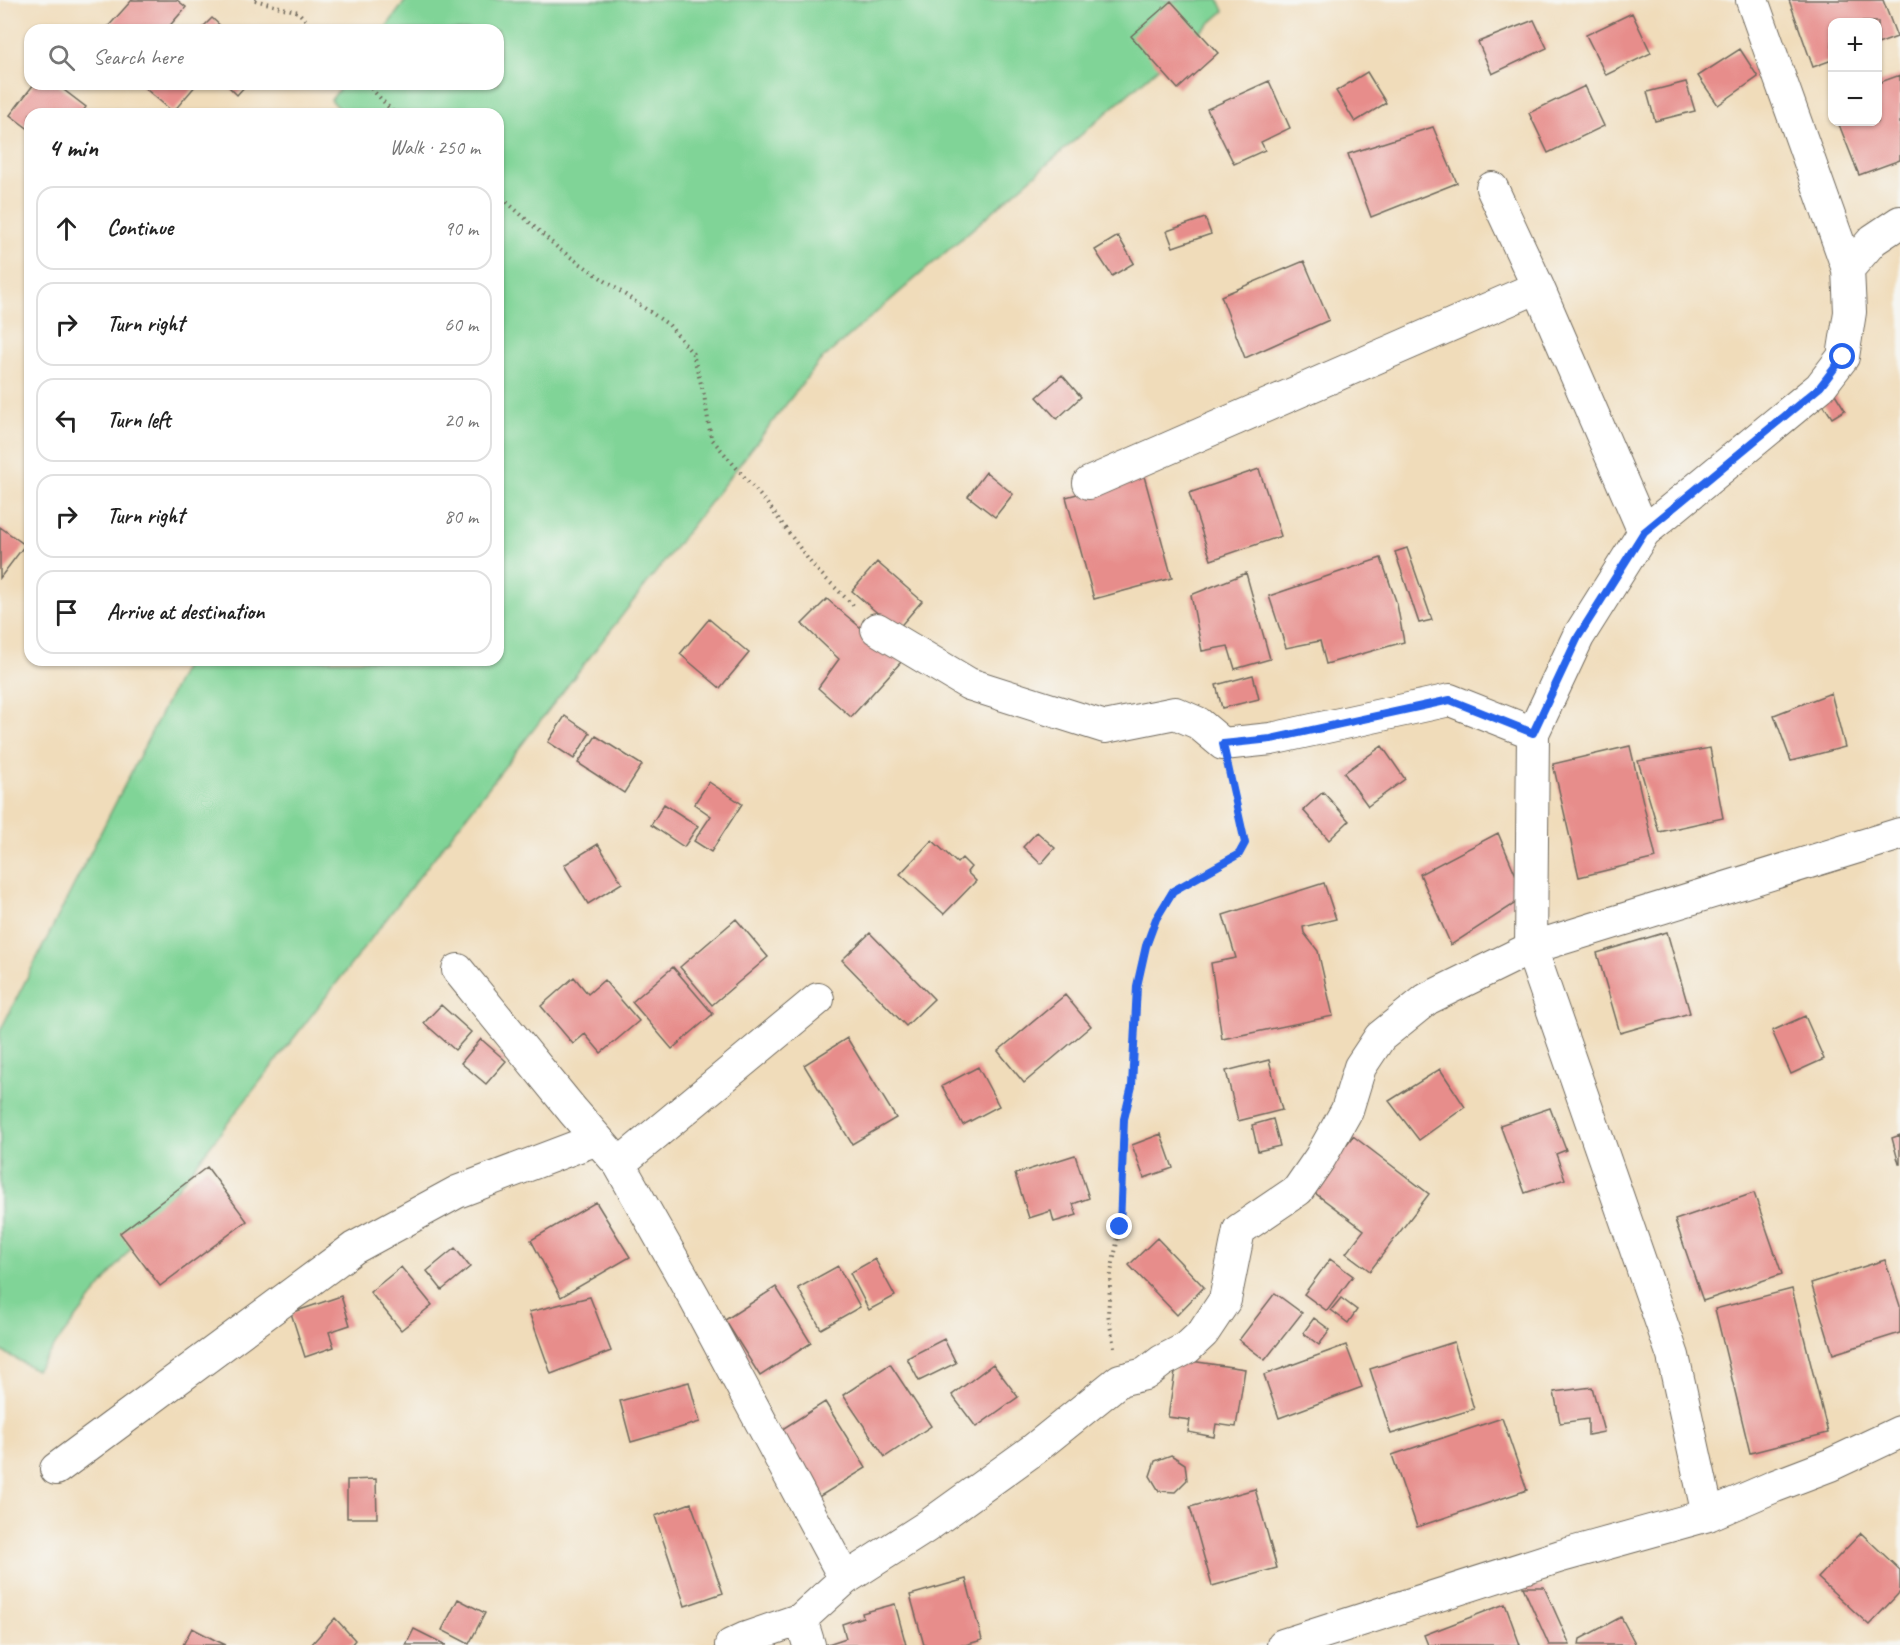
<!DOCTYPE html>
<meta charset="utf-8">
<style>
:root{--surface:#fff;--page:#f2f2f2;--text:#222;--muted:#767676;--line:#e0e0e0}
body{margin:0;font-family:Caveat,sans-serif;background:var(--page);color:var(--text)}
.controls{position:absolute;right:18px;top:18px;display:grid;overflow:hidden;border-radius:12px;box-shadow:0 2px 4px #0004}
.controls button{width:54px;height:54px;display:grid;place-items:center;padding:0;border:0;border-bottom:2px solid var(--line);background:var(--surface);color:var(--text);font:30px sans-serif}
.stop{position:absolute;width:18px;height:18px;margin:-14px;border:4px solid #2563eb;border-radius:50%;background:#fff}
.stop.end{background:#2563eb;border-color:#fff;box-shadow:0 2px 6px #0008}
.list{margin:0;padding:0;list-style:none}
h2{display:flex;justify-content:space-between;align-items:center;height:78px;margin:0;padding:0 24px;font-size:26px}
h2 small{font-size:20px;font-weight:400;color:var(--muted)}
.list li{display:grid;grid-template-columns:39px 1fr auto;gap:18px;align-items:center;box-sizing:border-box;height:84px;margin:0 12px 12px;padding:0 12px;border:2px solid var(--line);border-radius:18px}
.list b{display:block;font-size:22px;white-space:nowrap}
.list em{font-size:20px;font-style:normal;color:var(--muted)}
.icon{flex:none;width:33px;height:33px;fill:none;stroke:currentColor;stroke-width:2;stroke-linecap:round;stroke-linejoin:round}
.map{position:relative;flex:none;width:1900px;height:1645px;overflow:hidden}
.search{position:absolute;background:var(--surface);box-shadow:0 2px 4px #0004;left:24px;top:24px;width:480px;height:66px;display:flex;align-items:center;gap:15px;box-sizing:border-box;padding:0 21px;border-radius:18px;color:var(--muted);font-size:22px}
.panel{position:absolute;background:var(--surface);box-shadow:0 2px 4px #0004;left:24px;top:108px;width:480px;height:558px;border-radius:18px}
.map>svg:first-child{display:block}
.green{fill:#80d497;stroke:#568061;stroke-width:1.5}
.building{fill:#e78d8b}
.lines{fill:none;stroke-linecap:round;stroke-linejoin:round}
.minor-casing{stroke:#70695d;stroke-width:34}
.path{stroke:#70695d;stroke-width:4;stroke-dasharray:1.5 4.5;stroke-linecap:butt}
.minor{stroke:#fff;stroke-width:32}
.route{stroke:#2563eb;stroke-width:8}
</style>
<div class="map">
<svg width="1900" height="1645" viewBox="0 0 1900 1645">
<rect width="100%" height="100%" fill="#f6f6f2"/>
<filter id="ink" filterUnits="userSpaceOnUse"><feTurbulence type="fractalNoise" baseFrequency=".0167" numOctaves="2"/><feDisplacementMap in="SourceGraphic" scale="12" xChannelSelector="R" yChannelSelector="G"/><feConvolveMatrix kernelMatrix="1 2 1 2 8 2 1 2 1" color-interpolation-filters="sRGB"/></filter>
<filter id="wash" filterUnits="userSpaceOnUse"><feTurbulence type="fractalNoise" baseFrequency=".008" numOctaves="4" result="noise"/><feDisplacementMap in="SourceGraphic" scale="24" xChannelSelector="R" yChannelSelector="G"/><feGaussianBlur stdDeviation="1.35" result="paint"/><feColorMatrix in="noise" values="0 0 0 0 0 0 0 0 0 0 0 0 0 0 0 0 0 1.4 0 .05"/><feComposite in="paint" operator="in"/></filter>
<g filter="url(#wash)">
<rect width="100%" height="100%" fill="#f0dcba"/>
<!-- green -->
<path class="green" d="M406,0h813l5,11 -405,351 -783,1008 -36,-20v-319l188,-371h310v-546h-153l-14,-14 12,-16h155v-54h-114z"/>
<g id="blocks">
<!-- building -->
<path class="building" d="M132,0h45l9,7 -20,23h-61z
M1789,0h94l14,37 -19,7v-22h-46v38l-19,7z
M1171,1l47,52 -40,36 -47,-53z
M1632,13l19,40 -45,22 -20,-40z
M212,18l13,12h-25z
M1534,20l13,28 -55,26 -14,-32z
M1740,49l18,28 -40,28 -20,-29z
M1367,72l19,31 -31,19 -19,-31z
M1900,75v85l-41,15 -21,-53h40v-39z
M1269,81l21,47 -29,14 4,8 -31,14 -27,-55z
M1686,82l9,29 -40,10 -8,-29z
M34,84h22l30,23 -5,7h-51v16l-20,-15z
M140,84h57l-24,28z
M226,84h21l-10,11z
M1585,86l19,40 -56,27 -19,-40z
M1433,127l24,56 -86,34 -23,-63z
M1205,218l6,16 -38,13 -6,-16z
M1118,236l16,27 -22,13 -17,-26z
M1304,261l25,59 -84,38 -24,-62z
M1062,375l19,22 -24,22 -20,-22z
M1832,389l13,21 -13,8 -13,-20z
M1259,469l22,67 -70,24 -22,-67z
M986,472l27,22 -18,23 -27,-21z
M1144,476l28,102 -78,21 -28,-102z
M0,527l25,18 -25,33z
M1407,548l25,72 -13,3 -24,-71z
M1381,558l16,46 7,38 -78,22 -6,-23 -34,7 -17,-52z
M877,562l45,39 -25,29 -45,-39z
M1246,573l24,86 -35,10 -7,-23 -26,5 -11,-56z
M827,599l74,63 -50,55 -33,-29 21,-29 -37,-35z
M709,619l40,34 -29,35 -40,-34z
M1253,675l6,24 -37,9 -6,-23z
M1831,693l14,54 -54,14 -17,-46z
M565,716l25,17 -16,26 -26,-17z
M596,736l46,29 -18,28 -46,-30z
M1382,746l23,33 -37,27 -24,-33z
M1630,746l26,112 -77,19 -26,-113z
M1710,748l13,70 -64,14 -21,-71z
M709,782l33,22 -31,48 -17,-11 17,-25 -17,-12z
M1323,792l26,29 -20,19 -26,-30z
M664,804l34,22 -14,21 -33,-22z
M1037,832l18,16 -14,16 -18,-17z
M1498,833l27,64 -74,48 -31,-71z
M932,840l25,23 5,-5 9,9 -4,5 9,9 -32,33 -44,-40z
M598,844l24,39 -34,21 -24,-39z
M1324,883l12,36 -33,8 1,6 14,18 15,65 -111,23 -11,-76 25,-5 -13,-43z
M736,919l32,38 -56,48 -32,-38z
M1667,932l23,81 -70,20 -23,-80z
M870,933l64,66 -28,27 -64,-66z
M673,967l40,47 -41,35 -40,-47z
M574,977l14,17 16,-14 35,41 -38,32 -16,-19 -12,10 -32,-38z
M1065,995l26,31 -67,57 -26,-32z
M441,1005l30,27 -16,18 -31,-27z
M1805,1016l19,43 -33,15 -19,-43z
M847,1038l49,80 -44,26 -48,-79z
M481,1039l25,22 -20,23 -25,-21z
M1269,1060l13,50 -44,11 -12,-50z
M978,1067l21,39 -36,19 -21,-39z
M1440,1069l25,38 -46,33 -30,-39z
M1550,1108l16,42 -10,4 9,25 -40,14 -25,-68z
M1273,1119l7,27 -22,5 -6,-26z
M1161,1134l12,34 -29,10 -12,-33z
M1900,1135v29h-1l-7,-26z
M1353,1136l76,58 -59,77 -24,-18 18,-23 -53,-40z
M1075,1155l14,43 -16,6 4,11 -23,7 -3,-11 -22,7 -14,-44z
M207,1167l40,54 -87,65 -40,-53z
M1754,1193l28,81 -79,27 -28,-81z
M596,1202l34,55 -69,40 -30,-57z
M1157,1238l47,49 -27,28 -48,-50z
M455,1248l15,19 -28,23 -15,-19z
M875,1259l20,37 -26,14 -19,-37z
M1330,1259l23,17 -26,35 -23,-17z
M1885,1260l15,46v27l-67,21 -22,-71z
M838,1266l22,41 -39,22 -23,-41z
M401,1267l31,38 -31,25 -31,-38z
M776,1287l35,56 -51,33 -35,-56z
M1792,1289l36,144 -78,20 -35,-144z
M1275,1293l27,20 -37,47 -26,-20z
M341,1296l9,29 -21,7 5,15 -29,10 -14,-44z
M590,1297l21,54 -60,23 -22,-62z
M1341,1298l16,12 -9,13 -17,-13z
M1314,1318l16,12 -11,15 -16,-12z
M944,1339l12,24 -37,18 -12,-23z
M1454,1342l20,67 -83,25 -21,-65z
M1346,1345l16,42 -83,31 -15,-43z
M1177,1359l68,10 -9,58 -20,-3 -2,13 -26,-5 2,-12 -22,-3z
M890,1364l41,62 -46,31 -42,-62z
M993,1364l25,33 -42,30 -24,-32z
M689,1382l11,40 -69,20 -11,-41z
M1592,1387l12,45 -16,3v-16l-28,4 -6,-31z
M825,1402l41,66 -49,30 -41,-65z
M1502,1418l25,72 -110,37 -25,-72z
M1171,1455l14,9 2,16 -12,12 -16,-1 -9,-15 5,-15z
M376,1479l1,39h-30v-38z
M1255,1489l22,79 -65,18 -22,-79z
M691,1503l32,90 -38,13 -30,-90z
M1861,1533l39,37v22l-31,33 -51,-47z
M966,1579l16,61 -17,5h-41l-14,-50z
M1523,1587h21l26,58h-21z
M458,1599l27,14 -16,31 -27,-14z
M895,1604l11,41h-81l21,-7 -4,-14 21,-7 -1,-4z
M1505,1604l15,41h-92l-4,-10z
M1621,1617l15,28h-57l1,-6z
M335,1618l20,22 -4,5h-40z
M192,1628l23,12 11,5h-43z
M414,1629l32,16h-40z"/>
</g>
</g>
<g filter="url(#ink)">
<use href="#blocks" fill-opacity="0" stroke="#70695d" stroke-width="1.5"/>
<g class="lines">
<defs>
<path id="minor" d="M1752,0l96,269
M1492,188l46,99 106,245
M1089,483l449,-196
M877,629l92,55 136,43 70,-14 23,10 25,21 48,-5 179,-39 83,33
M458,970l115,141 46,53 74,131 152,284
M619,1164l199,-165
M56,1469l298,-221 103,-56 140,-53
M1708,1515l-35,-159 -142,-408 2,-215 45,-96 66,-105 176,-145 23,-30 7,-45 -2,-43 25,-29 27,-18
M731,1645l15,-7 55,-19
M809,1645l-8,-26 44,-40 81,-52 107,-77 87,-70 25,-6 17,-13 25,-13 16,-15 22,-33 14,-70 59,-40 22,-32 27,-48 13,-43 20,-30 47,-38 104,-51 369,-114
M1283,1645l278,-89 147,-41 67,-29 55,-21 70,-33"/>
</defs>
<!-- minor casing -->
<use href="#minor" class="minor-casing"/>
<!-- path -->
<path class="path" d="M255,0l43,12 17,18
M367,84l28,30
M498,194l61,55 110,76 24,29 11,41 7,43 59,69 43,59 41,40
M1114,1347l-6,-33 3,-41 9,-46 4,-108 8,-33 6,-100 8,-40 10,-27 17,-28 66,-37 6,-11 -15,-66"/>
<!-- minor -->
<use href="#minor" class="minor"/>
</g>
</g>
<g class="lines" filter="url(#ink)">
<!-- route -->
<path class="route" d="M1120,1227l4,-108 8,-33 5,-100 9,-40 10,-27 17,-28 66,-37 6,-11 -22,-99 48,-5 179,-39 83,33 45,-96 66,-105 176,-145 23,-30"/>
</g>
</svg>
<div class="controls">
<button>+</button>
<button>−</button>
</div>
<div class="stop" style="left:1843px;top:357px"></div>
<div class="stop end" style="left:1120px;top:1227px"></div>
<div class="search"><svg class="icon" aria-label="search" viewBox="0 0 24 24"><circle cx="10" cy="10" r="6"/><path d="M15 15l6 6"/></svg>Search here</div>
<section class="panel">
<h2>4 min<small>Walk · 250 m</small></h2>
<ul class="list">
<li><svg class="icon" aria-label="ahead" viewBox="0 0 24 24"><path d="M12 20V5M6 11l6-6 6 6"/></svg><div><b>Continue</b></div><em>90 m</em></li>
<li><svg class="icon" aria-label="right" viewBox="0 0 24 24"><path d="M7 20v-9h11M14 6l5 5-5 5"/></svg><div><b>Turn right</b></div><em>60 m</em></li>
<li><svg class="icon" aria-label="left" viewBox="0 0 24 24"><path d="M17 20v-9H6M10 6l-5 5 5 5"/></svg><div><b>Turn left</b></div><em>20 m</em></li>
<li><svg class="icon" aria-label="right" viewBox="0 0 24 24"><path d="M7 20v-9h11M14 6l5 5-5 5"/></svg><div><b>Turn right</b></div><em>80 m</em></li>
<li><svg class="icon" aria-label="arrive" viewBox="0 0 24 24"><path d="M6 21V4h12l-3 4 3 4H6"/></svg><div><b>Arrive at destination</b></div></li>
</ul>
</section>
</div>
